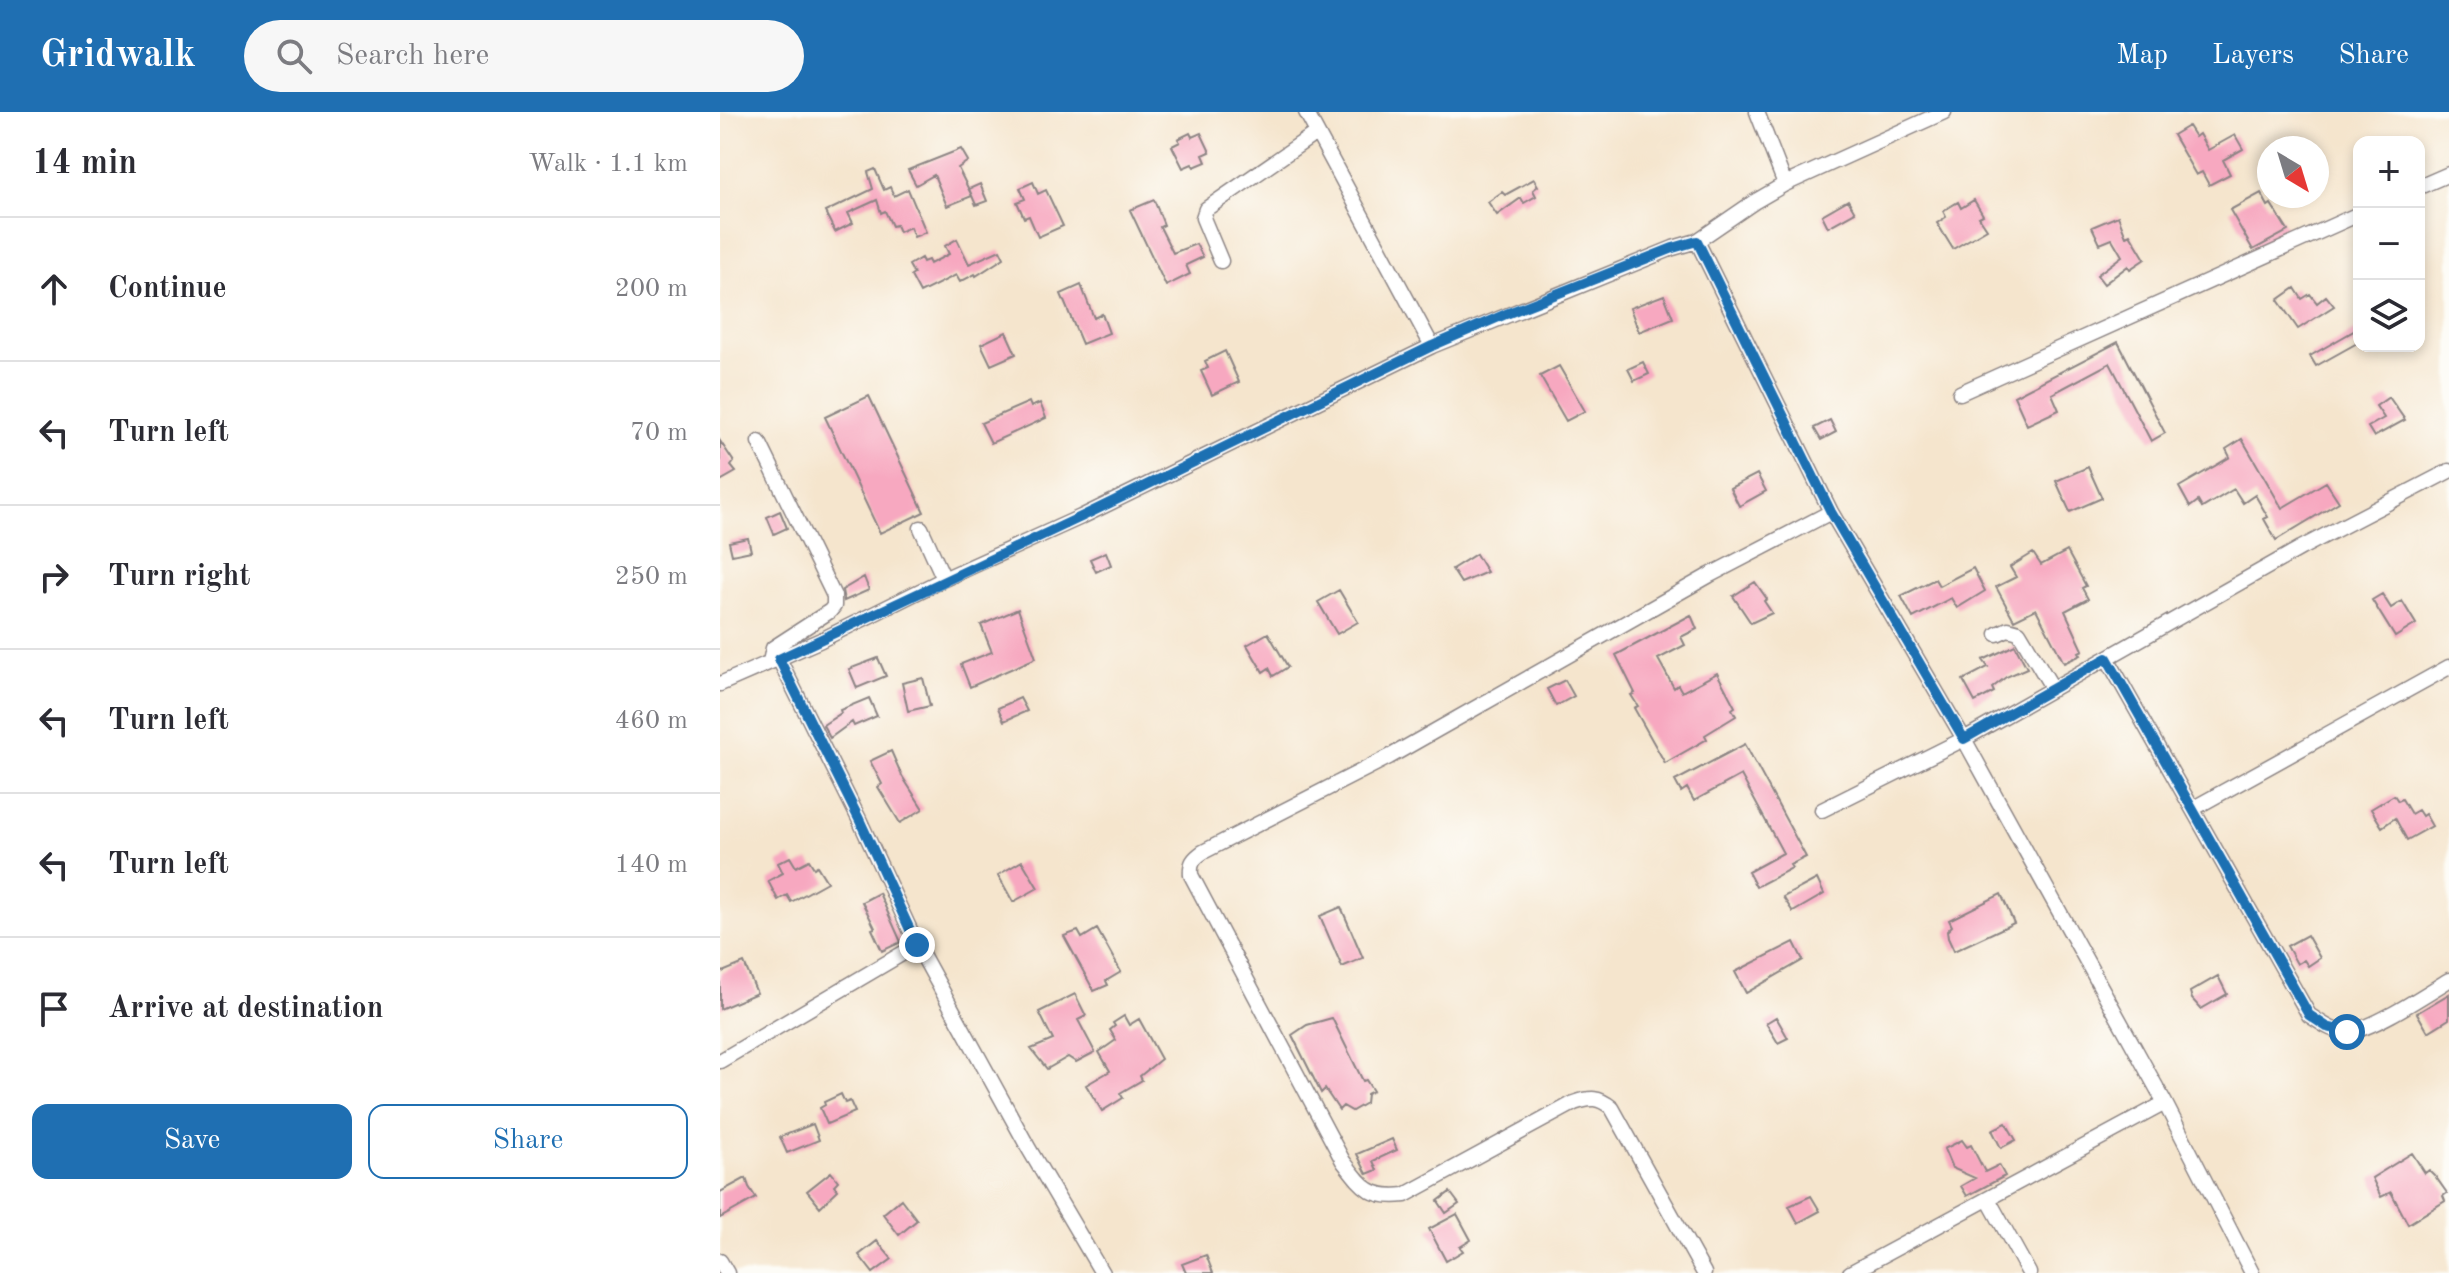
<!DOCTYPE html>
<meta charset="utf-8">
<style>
:root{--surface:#fff;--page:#f7f7f7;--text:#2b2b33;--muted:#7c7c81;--line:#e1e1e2;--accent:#1f6fb2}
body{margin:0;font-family:"Old Standard TT",serif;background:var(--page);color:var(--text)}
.controls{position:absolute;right:24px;top:24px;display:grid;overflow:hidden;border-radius:16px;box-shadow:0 4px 12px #0003}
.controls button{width:72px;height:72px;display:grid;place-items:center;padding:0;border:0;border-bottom:2px solid var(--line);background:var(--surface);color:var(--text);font:40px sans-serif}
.compass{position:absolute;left:1537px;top:24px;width:72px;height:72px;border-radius:50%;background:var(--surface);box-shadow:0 4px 12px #0003;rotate:142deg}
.stop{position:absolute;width:24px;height:24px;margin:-18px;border:6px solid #1f6fb2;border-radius:50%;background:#fff}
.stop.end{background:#1f6fb2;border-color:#fff;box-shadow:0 2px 8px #0008}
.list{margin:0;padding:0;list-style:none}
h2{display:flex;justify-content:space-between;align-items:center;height:104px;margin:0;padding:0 32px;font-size:34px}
h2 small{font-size:26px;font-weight:400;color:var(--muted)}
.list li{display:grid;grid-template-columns:52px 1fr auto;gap:24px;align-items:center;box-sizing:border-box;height:144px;padding:0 32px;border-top:2px solid var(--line)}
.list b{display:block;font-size:30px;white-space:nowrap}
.list em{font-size:26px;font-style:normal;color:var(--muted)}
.actions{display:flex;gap:16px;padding:24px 32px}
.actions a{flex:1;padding:18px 0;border:2px solid var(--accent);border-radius:16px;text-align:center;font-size:28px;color:var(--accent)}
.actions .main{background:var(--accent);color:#fff}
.icon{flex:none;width:44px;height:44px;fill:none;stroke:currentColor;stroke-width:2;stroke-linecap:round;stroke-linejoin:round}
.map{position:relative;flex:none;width:1729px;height:1161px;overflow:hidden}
header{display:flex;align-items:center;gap:48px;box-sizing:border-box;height:112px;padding:0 40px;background:var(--accent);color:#fff}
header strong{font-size:38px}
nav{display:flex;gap:44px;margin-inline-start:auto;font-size:28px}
.search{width:560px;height:72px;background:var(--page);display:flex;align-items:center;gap:20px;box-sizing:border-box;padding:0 28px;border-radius:44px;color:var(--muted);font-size:30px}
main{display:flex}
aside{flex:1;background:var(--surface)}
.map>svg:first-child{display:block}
.building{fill:#f7a8c0}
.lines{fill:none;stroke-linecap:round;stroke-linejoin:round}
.street-casing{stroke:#8c8484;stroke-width:17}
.street{stroke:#fff;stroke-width:14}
.route{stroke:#1f6fb2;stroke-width:10}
</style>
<header>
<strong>Gridwalk</strong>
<div class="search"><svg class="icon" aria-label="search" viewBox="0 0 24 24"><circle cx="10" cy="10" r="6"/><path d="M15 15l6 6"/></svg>Search here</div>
<nav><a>Map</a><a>Layers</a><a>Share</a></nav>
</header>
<main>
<aside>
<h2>14 min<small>Walk · 1.1 km</small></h2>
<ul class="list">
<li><svg class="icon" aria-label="ahead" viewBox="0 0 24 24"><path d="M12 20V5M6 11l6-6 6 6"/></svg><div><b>Continue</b></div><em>200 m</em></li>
<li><svg class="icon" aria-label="left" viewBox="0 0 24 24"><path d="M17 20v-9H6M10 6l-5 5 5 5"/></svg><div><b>Turn left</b></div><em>70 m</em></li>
<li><svg class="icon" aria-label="right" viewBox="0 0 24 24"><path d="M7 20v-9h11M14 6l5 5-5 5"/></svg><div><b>Turn right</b></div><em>250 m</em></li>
<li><svg class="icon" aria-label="left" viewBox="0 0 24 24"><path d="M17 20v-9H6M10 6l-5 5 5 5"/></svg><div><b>Turn left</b></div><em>460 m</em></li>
<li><svg class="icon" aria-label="left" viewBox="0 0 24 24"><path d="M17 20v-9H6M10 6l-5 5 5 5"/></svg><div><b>Turn left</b></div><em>140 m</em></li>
<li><svg class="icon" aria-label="arrive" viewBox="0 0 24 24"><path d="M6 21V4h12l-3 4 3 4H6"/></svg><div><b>Arrive at destination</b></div></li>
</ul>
<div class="actions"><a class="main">Save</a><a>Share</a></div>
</aside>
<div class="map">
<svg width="1729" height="1161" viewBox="0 0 1729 1161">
<rect width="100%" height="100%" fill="#fdfcf7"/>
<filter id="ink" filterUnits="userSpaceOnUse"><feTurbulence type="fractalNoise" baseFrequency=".0125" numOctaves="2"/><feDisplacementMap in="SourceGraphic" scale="16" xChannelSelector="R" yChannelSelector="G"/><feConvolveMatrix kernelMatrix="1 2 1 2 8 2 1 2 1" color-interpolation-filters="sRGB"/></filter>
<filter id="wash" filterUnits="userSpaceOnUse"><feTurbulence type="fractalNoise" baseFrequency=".006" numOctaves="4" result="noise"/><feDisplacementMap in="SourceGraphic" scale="32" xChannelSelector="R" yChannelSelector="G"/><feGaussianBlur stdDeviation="1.8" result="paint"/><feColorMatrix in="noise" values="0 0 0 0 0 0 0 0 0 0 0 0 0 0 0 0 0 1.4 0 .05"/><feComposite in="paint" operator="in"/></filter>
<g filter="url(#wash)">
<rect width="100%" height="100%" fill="#f5e5cd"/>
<g id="blocks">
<!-- building -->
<path class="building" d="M1468,14l7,11 4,-3 9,16 27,-15 8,14 -20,11 7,14 -21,11 -7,-13 -6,3 -23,-40z
M470,21l2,4 9,-4 9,19 -7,3 3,7 -12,5 -2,-3 -9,4 -11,-22 8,-4 -2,-3z
M241,37l7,12 -10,7 14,28 -25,10 -13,-31 -18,10 -8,-15z
M155,57l9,21 6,-3 4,9 14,-7 18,43 -12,5 -4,-10 -11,5 -3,-7 -4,1 -7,-15 -4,2 -4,-13 -29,13 5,10 -18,9 -10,-20 48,-23 -5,-17z
M814,67l4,7 -5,4 3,6 -12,7 -3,-5 -24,17 -9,-13 14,-10 3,3z
M313,70l5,12 8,-4 17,36 -25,11 -9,-21 -5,2 -7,-16 8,-3 -5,-11z
M260,72l7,17 -11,4 -7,-16z
M1541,81l7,13 3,-2 17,27 -35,19 -23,-40z
M434,88l10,25 -4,2 13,26 23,-9 7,13 -17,8 4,9 -24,12 -36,-76z
M1128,88l7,12 -27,15 -6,-12z
M1254,88l9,15 -4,2 8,12 -34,20 -16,-26 9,-6 -3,-6 15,-9 3,6z
M1398,104l8,20 4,-2 15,25 -15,10 -2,-3 -24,18 -7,-9 25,-19 -10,-17 -12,5 -8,-17z
M237,127l12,25 31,-14 4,8 -28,18 -1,-2 -15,8 -4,-7 -36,18 -9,-17 3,-2 -5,-9 12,-7 2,4 5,-2 2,4 19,-10 -4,-8z
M361,173l13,33 8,-4 7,19 -27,11 -21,-50z
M1575,176l7,11 8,-5 7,9 9,-7 8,10 -36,23 -20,-29z
M944,183l9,23 -34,14 -9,-24z
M1639,216v14l-43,24 -6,-10z
M286,220l10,22 -25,11 -10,-21z
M1398,230l47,91 -14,8 -41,-78 -58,31 7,16 -32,15 -13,-29z
M505,239l14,31 -27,13 -11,-24 7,-3 -3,-7z
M923,250l6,12 -15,7 -6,-12z
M839,254l26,45 -19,10 -26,-45z
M149,284l55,116 -44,21 -55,-116z
M1669,285l16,23 -31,17 -6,-10 16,-9 -8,-12z
M309,290l2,5 9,-4 6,15 -55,25 -10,-20z
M1110,308l6,12 -15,8 -7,-12z
M1522,327l40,69 44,-26 13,20 -63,38 -12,-21 4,-2 -13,-22 -12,8 -9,-14 -32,19 -4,-7 -8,6 -11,-20 51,-30 -4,-8z
M0,329l14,21 -3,4 5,6 -16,9z
M1368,355l14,31 -32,14 -14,-31z
M1037,362l9,17 -27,15 -9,-18z
M60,399l7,17 -13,6 -7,-17z
M28,426l3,13 -19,4 -3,-13z
M1347,439l19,35 -4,2 6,11 -23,12 18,39 -4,2 2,3 -17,8 -28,-54 -22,11 -18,-33 20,-10 -6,-10 23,-14 8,12z
M386,440l5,13 -15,7 -6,-13z
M756,442l11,18 -26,11 -9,-14z
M1253,456l12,23 -28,17 -6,-10 -38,20 -12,-22 34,-17 4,7z
M144,465l5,13 -25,11 -2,-11z
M1035,470l12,17 -3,2 8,12 -21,10 -18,-27z
M619,478l19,32 -21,12 -19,-32z
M1662,482l9,14 11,-7 14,23 -21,13 -23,-37z
M298,497l18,49 -66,29 -9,-23 31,-12 -11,-27z
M971,503l6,14 -16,8 4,8 -27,14 16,29 4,-3 4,7 35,-19 18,34 -3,2 4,7 -31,19 2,4 -42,24 -31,-55 4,-2 -7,-11 4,-2 -19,-38z
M548,521l20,34 -15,9 -4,-8 -6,4 -16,-27z
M1295,533l12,23 -21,9 -14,11 2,4 -19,10 -12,-22 25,-13 -5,-7z
M158,546l8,18 -29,12 -8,-19z
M203,566l7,28 -22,5 -6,-28z
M845,568l9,16 -18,10 -9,-17z
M149,586l8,18 -23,10 -2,-4 -22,16 -7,-13 18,-12 -1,-3z
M300,586l7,13 -23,10 -6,-13z
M1025,632l61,113 -16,8 2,3 -36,19 -8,-15 35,-19 -42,-78 -47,26 -7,-13 -6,4 -6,-11z
M171,639l11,25 21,33 -23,14 -22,-36 4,-3 -12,-23z
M1674,683l4,6 4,-2 9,15 7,-4 4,6 3,-2 7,12 -25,14 -12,-22 -13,9 -11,-18z
M70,745l6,10 13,-7 5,8 3,-2 10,16 -36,20 -4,-7 -9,5 -10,-19 15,-8 -5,-10z
M302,749l16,27 -25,14 -15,-27z
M1097,767l7,15 -31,18 -10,-15z
M159,781l22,49 -19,9 -10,-22 3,-1 -13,-26z
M1281,782l13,29 -60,28 -6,-13 -1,-7 5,-5 -3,-6z
M621,795l22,51 -21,9 -22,-51z
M377,817l24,43 -15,9 2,4 -14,6 -30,-55 14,-5 4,7z
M1587,823l13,23 -12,8 -4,-6 -7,4 -10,-18z
M1074,830l9,18 -57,33 -11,-21z
M24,851l13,30 -37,16v-36z
M1498,864l9,18 -26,15 -9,-10 -2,-7z
M355,882l11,22 -8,4 17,32 -19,10 -8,-5 -21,12 -16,-20 22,-9 -14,-28z
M1729,882v25l-21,13 -11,-19z
M404,904l5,9 10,-6 22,40 -21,17 2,4 -22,13 3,5 -21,13 -16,-26 24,-14 -11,-19 17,-12 -6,-10 5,-4 -2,-3z
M1056,905l12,21 -10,5 -12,-20z
M612,906l31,63 3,-1 7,11 -6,3 -1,9 -14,8 -9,-5 -4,4 -14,-21 -4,4 -29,-58 15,-10z
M121,982l4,9 5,-2 5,11 -28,12 -7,-16 5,-3 -1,-3z
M1286,1011l10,17 -15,8 -9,-18z
M93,1012l6,16 -32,13 -7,-16z
M672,1027l5,11 -24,11 4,9 -10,4 -10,-20z
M1242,1028l5,7 4,-2 14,27 14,-7 6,11 -38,20 -6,-10 14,-8 -23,-10 -8,-19z
M1692,1041l13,20 4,-3 6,6 12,17 -4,3 2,5 -37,23 -17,-32 -10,5 -9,-19z
M111,1060l7,9 -4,4 4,5 -18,17 -13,-16z
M26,1066l3,9 7,11 -36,20v-26z
M730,1080l9,12 -13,9 -8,-12z
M1091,1084l9,15 -22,12 -9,-17z
M181,1087l16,21 -18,15 -16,-21z
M737,1102l14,26 -11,7 3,4 -17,10 -17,-32z
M157,1129l15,18 -19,14 -14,-18z
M486,1143l7,18h-27l-4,-9z"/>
</g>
</g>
<g filter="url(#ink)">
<use href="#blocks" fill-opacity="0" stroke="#8c8484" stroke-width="2"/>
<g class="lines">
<defs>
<path id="street" d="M586,0l126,234
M1065,72l159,-72
M1699,75l30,-13
M977,129l134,271 133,227 201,364 87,170
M501,149l-18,-43 3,-9 110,-76
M1240,281l399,-179
M39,330l75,154v10l-4,5 -57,37 -3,14
M201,416l23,51
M1277,522l11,-5 11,3 34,57
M1387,546l202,357c11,7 26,19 40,17 28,-5 75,-37 100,-52
M59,547l80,160 58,126 112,204 73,124
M0,572l101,-44 123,-61 137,-62 351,-171 241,-98 24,-7 57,-39 31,-18 -28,-72
M1474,696l255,-141
M1102,698l142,-71 337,-191 148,-77
M0,949l197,-116
M1268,1087l41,74
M0,1149l7,12
M984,1161l-92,-165c-13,-11 -21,-11 -38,-5l-169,92c-35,4 -42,-8 -62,-34l-152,-286c-1,-12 2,-16 12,-23l186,-95 321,-182 121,-63
M1130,1161l315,-170"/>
</defs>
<!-- street casing -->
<use href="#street" class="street-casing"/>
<!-- street -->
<use href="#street" class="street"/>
</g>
</g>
<g class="lines" filter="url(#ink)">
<!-- route -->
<path class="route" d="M197,833l-58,-126 -80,-160 302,-142 351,-171 74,-32 167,-66 24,-7 134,271 133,227 143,-81 202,357 18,12 20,5"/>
</g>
</svg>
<div class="controls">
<button>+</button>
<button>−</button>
<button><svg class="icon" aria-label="layers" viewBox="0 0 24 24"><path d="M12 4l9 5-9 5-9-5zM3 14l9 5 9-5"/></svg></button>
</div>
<svg class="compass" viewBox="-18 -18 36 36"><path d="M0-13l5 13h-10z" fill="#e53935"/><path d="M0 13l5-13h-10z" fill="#7c7c81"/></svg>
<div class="stop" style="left:1627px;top:920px"></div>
<div class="stop end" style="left:197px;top:833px"></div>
</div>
</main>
